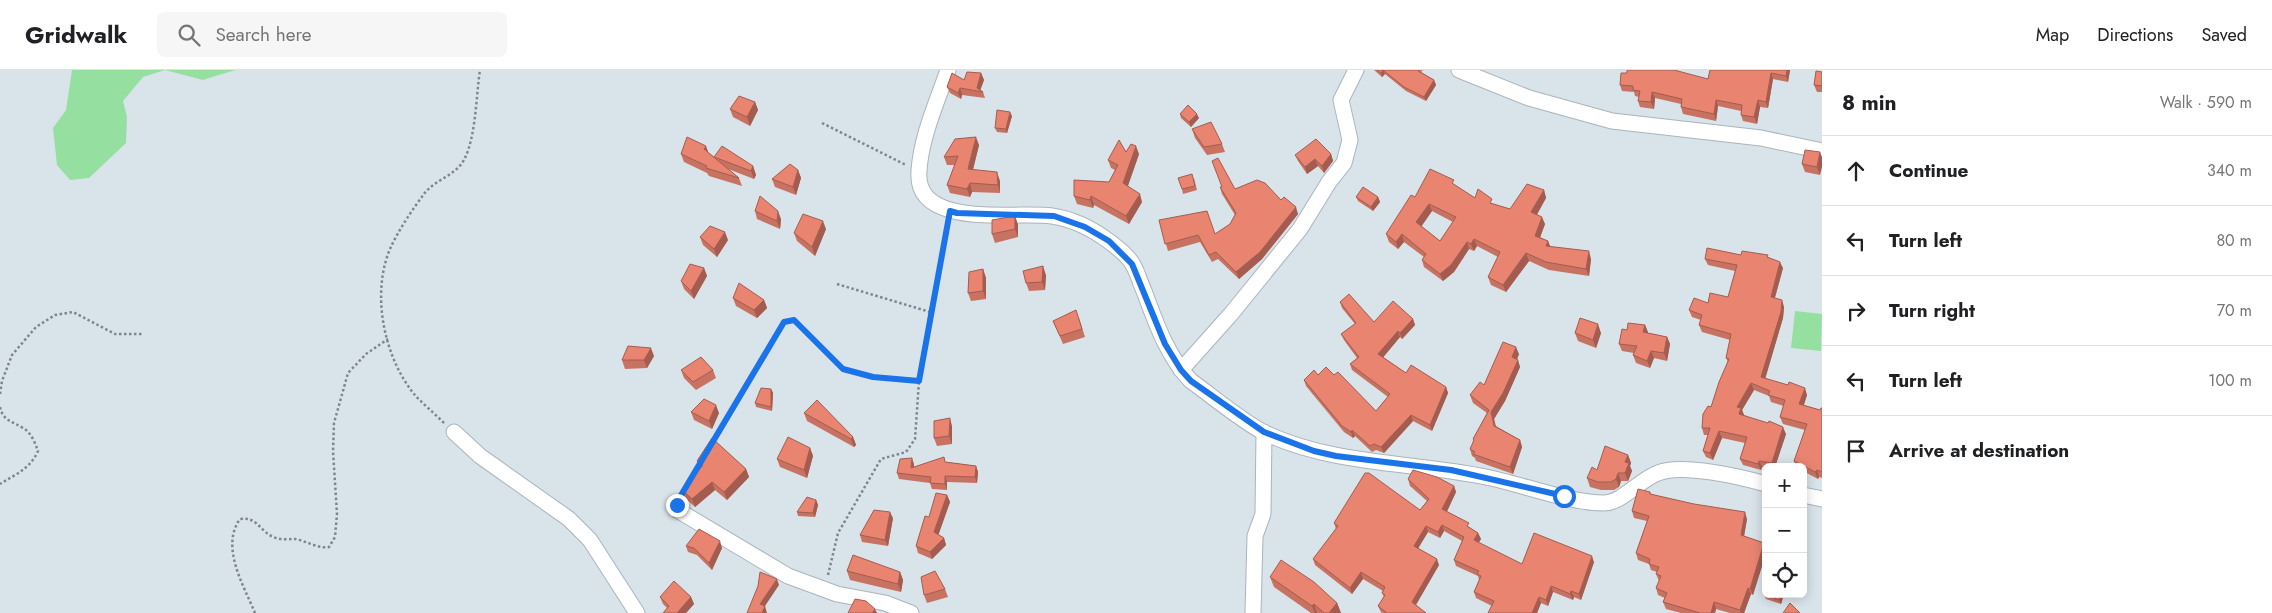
<!DOCTYPE html>
<meta charset="utf-8">
<style>
:root{--surface:#fff;--page:#f6f6f6;--text:#202124;--muted:#757577;--line:#e0e0e0}
body{margin:0;font-family:Jost,sans-serif;background:var(--page);color:var(--text)}
.controls{position:absolute;right:15px;bottom:15px;display:grid;overflow:hidden;border-radius:8px;box-shadow:0 2px 12px #0003}
.controls button{width:45px;height:45px;display:grid;place-items:center;padding:0;border:0;border-bottom:1px solid var(--line);background:var(--surface);color:var(--text);font:25px sans-serif}
.stop{position:absolute;width:15px;height:15px;margin:-11px;border:4px solid #1a73e8;border-radius:50%;background:#fff}
.stop.end{background:#1a73e8;border-color:#fff;box-shadow:0 1px 5px #0008}
.list{margin:0;padding:0;list-style:none}
h2{display:flex;justify-content:space-between;align-items:center;height:65px;margin:0;padding:0 20px;font-size:21px}
h2 small{font-size:16px;font-weight:400;color:var(--muted)}
.list li{display:grid;grid-template-columns:32px 1fr auto;gap:15px;align-items:center;box-sizing:border-box;height:70px;padding:0 20px;border-top:1px solid var(--line)}
.list b{display:block;font-size:19px;white-space:nowrap}
.list em{font-size:16px;font-style:normal;color:var(--muted)}
.icon{flex:none;width:28px;height:28px;fill:none;stroke:currentColor;stroke-width:2;stroke-linecap:round;stroke-linejoin:round}
.map{position:relative;flex:none;width:1822px;height:543px;overflow:hidden}
header{display:flex;align-items:center;gap:30px;box-sizing:border-box;height:70px;padding:0 25px;background:var(--surface);border-bottom:1px solid var(--line)}
header strong{font-size:24px}
nav{display:flex;gap:28px;margin-inline-start:auto;font-size:18px}
.search{width:350px;height:45px;background:var(--page);display:flex;align-items:center;gap:12px;box-sizing:border-box;padding:0 18px;border-radius:8px;color:var(--muted);font-size:19px}
main{display:flex}
aside{flex:1;background:var(--surface)}
.map>svg:first-child{display:block}
.green{fill:#95e0a0}
.lines{fill:none;stroke-linecap:round;stroke-linejoin:round}
.street-casing{stroke:#abb4bb;stroke-width:17}
.path{stroke:#7f868b;stroke-width:2.5;stroke-dasharray:2.5 2.5;stroke-linecap:butt}
.street{stroke:#fff;stroke-width:15}
.wall{fill:#c87261;fill-rule:evenodd}
.shaded-wall{fill:#a35c4f}
.building{fill:#e98471;stroke:#a35c4f;fill-rule:evenodd}
.route{stroke:#1a73e8;stroke-width:6}
</style>
<header>
<strong>Gridwalk</strong>
<div class="search"><svg class="icon" aria-label="search" viewBox="0 0 24 24"><circle cx="10" cy="10" r="6"/><path d="M15 15l6 6"/></svg>Search here</div>
<nav><a>Map</a><a>Directions</a><a>Saved</a></nav>
</header>
<main>
<div class="map">
<svg width="1822" height="543" viewBox="0 0 1822 543">
<rect width="100%" height="100%" fill="#d9e3ea"/>
<!-- green -->
<path class="green" d="M72,0h93l-22,7 -20,24 4,16 -1,26 -37,35 -19,2 -13,-15 -4,-37 13,-18z
M165,0h70l-32,10z
M1795,241l27,3 -1,37 -30,-3z"/>
<g class="lines">
<defs>
<path id="street" d="M948,0c-11,32 -27,67 -29,101 -5,59 97,40 133,45 21,3 42,14 58,26 8,6 17,13 22,21 5,8 8,19 12,28 12,32 23,65 47,90 21,15 52,41 74,52 68,32 148,29 221,44 35,7 84,26 118,26 18,0 35,-23 54,-30 24,-10 83,4 108,11
M1459,0l70,28 83,23 149,17 61,13
M1181,300l50,-56 69,-85 29,-47 15,-19 6,-23 -9,-40 15,-30
M454,362l26,24 89,63 21,21 47,73
M1803,425l19,4
M679,441l109,65 49,18 48,9 26,10
M1253,543l2,-77 8,-22 1,-82"/>
</defs>
<!-- street casing -->
<use href="#street" class="street-casing"/>
<!-- path -->
<path class="path" d="M822,53l84,42
M837,214l93,28 17,-87
M0,324l2,-13 10,-26 24,-28 19,-12 18,-3 42,22h28
M0,337c3,14 12,14 23,21 8,4 12,15 15,23 -8,18 -22,23 -38,33
M444,353c-10,-10 -21,-19 -30,-29 -30,-37 -43,-100 -24,-145 8,-18 22,-39 34,-55 10,-14 31,-18 40,-34 12,-23 12,-64 16,-90
M713,372l71,-120 10,-2 49,49 30,8 46,4
M689,413l11,-19
M828,505l10,-42 43,-74 25,-7 9,-13 4,-58 11,-69
M255,543c-11,-27 -35,-66 -15,-94 18,-3 20,14 36,19 6,2 13,1 19,1 12,2 23,10 34,8l6,-10 2,-23 -4,-63 1,-28 14,-50 18,-19 22,-15"/>
<!-- street -->
<use href="#street" class="street"/>
</g>
<!-- wall -->
<path class="wall" d="M1374,0h49l-2,2 13,8 2,5 -10,16 -20,-10 -21,-17 -3,3z
M1710,0h80l-2,12 -15,-3 -5,29 -8,-1 -3,17 -14,-3 -2,-6v-4l-23,-5 -2,15 -33,-7 -2,-7v-3l-26,-6 -1,11 -14,-2 -2,-6 1,-4 -4,-1 -1,-4 -12,-1 -2,-6 7,-12 81,6z
M1822,2v20h-5l-3,-7z
M981,3l3,7 -4,10 3,2 2,6 -23,-3 -1,4 -11,-6 -3,-6z
M755,32l3,8 -8,16 -17,-9 -3,-8z
M1180,44l19,4 -8,9 -10,-9z
M1012,46l-5,17 -10,-1 -2,-4z
M1192,59l30,15 3,8 -18,3 -12,-17z
M979,75l-6,25 27,11v12l-28,-1 -2,5 -20,-4 -3,-8 8,-20h-8l-3,-8z
M1126,82l13,2 -11,32 14,16 -13,22 -35,-19 -1,3 -16,-4 -3,-8 35,-14 6,-12 -4,-2 -3,-8z
M1820,82v23l-15,-3 -3,-8z
M709,83l5,4 39,9 3,9 -2,4 -26,-10 11,9 3,8 -33,-10 -2,-3 -23,-11 -3,-8z
M1331,84l2,7 -9,12 -6,-7 -11,8 -9,-13 -3,-6z
M798,100l3,8 -5,17 -21,-8 -3,-8z
M1194,108l3,12 -14,4 -1,-5z
M1456,116l19,12 35,11 34,-19 2,8 -9,16 8,10 -5,13 8,4 2,6 41,12 -2,17 -40,-6 -20,-9 -23,31 -15,-7 -3,-8 10,-20 -21,-11 -3,5 -5,-2 -15,23 -11,9 -19,-14 -2,-7 2,-3 -20,-15 -6,7 -9,-7 -3,-8 29,-37zM1432,141l21,11 -13,19 -19,-15z
M1220,117l15,2 46,11 17,14 -36,45 -23,20 -21,-20 -6,3 -12,-20 -32,9 -9,-31 56,14 15,-10 5,-9 -13,-21z
M1356,127h22l2,5 -7,9 -15,-10z
M755,141l26,8 -1,10 -23,-10z
M1015,146l3,9v12l-23,6 -3,-9z
M826,159l-11,27 -18,-15 -3,-8z
M700,167l28,3 -11,17 -14,-12z
M1741,185l27,2 15,11 -8,30 9,9 -1,11 -18,60 42,17 -3,10 16,5 2,-2v70l-3,-1 -1,2 -15,-8v-4h-7l-2,-6 11,-31 -22,-6 -3,-7 4,-11 -13,-4 -2,-6 -15,-6 -12,20 2,5 42,19 -11,33h-9v1l-4,-1 -1,3 -18,-5 -3,-6 5,-16 -23,-5 -9,22 -7,-3 -3,-6 5,-16h-4l-2,-7 9,-21 17,-45 -2,-4 4,-18 -28,-8 -3,-7 2,-5 -9,-3 -3,-7 19,-7 20,-6 7,-26 -27,-6 -3,-6z
M704,198l3,8 -13,23 -10,-10 -3,-8z
M983,199l3,9v21l-15,2 -3,-8z
M1046,205l-1,15 -16,1 -3,-8z
M733,228l31,2 3,8 -10,10 -21,-12z
M1340,232l34,20 39,-3 2,6 -13,14 -2,-2 -17,20 23,16 40,14 2,6 -16,38 -19,-10 -29,32 -8,-3 -4,2 -17,-16 -2,2 -9,-6 -38,-46 -2,-6 14,-5h16l42,36 12,-14 -36,-27 -2,-6 7,-6 -13,-18 -3,-6 14,-10 -13,-16z
M1079,248l6,19 -22,7 -10,-23z
M1645,255l3,8 19,4 3,7 -3,17 -13,-3 -4,10 -14,-5 -3,-8 1,-2 -12,-2 -3,-7 8,-14z
M1575,263h26l-5,15 -18,-7z
M1519,284l-2,5 3,8 -15,34 -11,18 2,7 24,14 2,7 -9,27 -37,-13 -1,-3 -3,-2 -2,-7 4,-7 -1,-3 14,-26 -14,-10 -3,-8 14,-10z
M654,286l-7,12 -22,1 -3,-9z
M681,300h32l3,8 -20,12 -12,-12z
M771,319l2,4 -1,18 -16,-4 -1,-4z
M691,342l28,1 -7,16 -18,-9z
M804,343l49,24 3,8 -2,2 -47,-26z
M952,356v18l-15,2 -3,-8z
M810,378l3,8 -6,22 -27,-11 -3,-8z
M1628,385l3,8 -1,3 2,5 -4,10h-7l-2,6 -5,3h-13l-11,-3 -3,-9 10,-8z
M697,391l49,8 3,8 -22,23 -12,-10 -20,17 -10,-9 -3,-8 18,-22z
M946,392l30,4 2,6 -1,11 -30,-1v8l-15,-1 -2,-6 -31,-4 -2,-6 17,-9v3z
M1408,409l46,7 2,6 -10,20 32,21 3,6 -3,4 44,21 72,-2 -13,38 -7,-3 -1,3 -20,-8 -5,14 -7,-3 -4,10h-49l4,-7 -16,-8 -2,-6 5,-12 -1,-4 -22,-10 -2,-6 8,-19 -18,-10 -4,7 -12,-6 -10,16 21,17 -23,40 10,8h-44l-1,-1 -3,-6 6,-9 -2,-4 1,-2 -20,-12 -11,15 -37,-29 -2,-6 23,-30 -2,-6 86,-13 7,-9 -17,-15z
M1650,422l1,2 96,25 -3,17 20,7 2,5v5l-13,42 -2,-1 -7,19h-14l-14,-4 -1,4h-34l-15,-4 -3,-7 2,-4 -7,-3 -2,-7 3,-7 -3,-7 1,-2 -6,-2 -2,-6 -11,-4 -2,-7 11,-32 -13,-3 -2,-7z
M947,425l3,7 -12,33 6,3 2,7 -14,14 -14,-6 -2,-7 13,-29z
M816,430l2,5 -3,12 -17,-1 -1,-4z
M893,448l-5,28 -26,-4 -2,-7z
M686,476l36,2 -10,22 -15,-15 -9,-3z
M847,501l53,1 3,8 -2,12 -51,-12z
M1270,507l67,26 4,10h-30l-37,-26z
M945,519l3,8 -21,6 -3,-8z
M1764,524h20l-3,10 -15,-5z
M660,527h31l3,7 -8,9h-23l4,-5 -4,-4z"/>
<!-- shaded-wall -->
<path class="shaded-wall" d="M1383,0l2,4 -3,3 -1,-4z
M1787,0h3l-2,12 -2,-6z
M981,3l3,7 -4,11 -3,-3z
M1771,3l2,6 -5,29 -2,-6z
M1434,10l2,5 -10,16 -2,-4z
M960,18l2,7 -1,4 -3,-6z
M1652,22l3,6 -1,11 -3,-7z
M1716,30l2,6 -2,15 -2,-7z
M1758,30l2,7 -3,17 -3,-7z
M755,32l3,8 -8,16 -3,-9z
M1010,42l2,4 -5,17 -1,-4z
M1197,44l2,4 -8,9 -2,-5z
M976,67l3,8 -8,32 -3,-8z
M706,76l3,8 -5,-5z
M1136,76l3,8 -13,37 -3,-8z
M1820,82l2,5v10l-2,8 -3,-8z
M1331,84l2,7 -9,12 -2,-7z
M1315,89l3,7 -11,8 -2,-7z
M753,96l3,9 -2,4 -3,-8z
M798,100l3,8 -5,17 -3,-8z
M997,102l3,9v12l-2,-8z
M970,113l2,9 -2,5 -3,-8z
M1544,120l2,8 -12,22 -3,-8z
M1140,124l2,8 -13,22 -3,-8z
M1091,126l3,9 -1,3 -3,-8z
M1378,127l2,5 -7,9 -2,-4z
M1429,134l3,7 -13,19 -3,-8z
M1296,137l2,7 -36,45 -23,20 -3,-7z
M778,141l3,8 -1,10 -3,-8z
M1015,146l3,9v12l-3,-8z
M1542,147l3,7 -7,19 -3,-7z
M823,151l3,8 -11,27 -3,-9z
M725,162l3,8 -11,17 -3,-8z
M1402,164l2,8 -6,7 -2,-7z
M1474,169l3,7 -3,5 -3,-7z
M1548,171l3,7 -5,-2z
M1467,172l2,7 -15,23 -11,9 -3,-7z
M1589,181l2,8 -2,17 -3,-7z
M1526,183l3,8 -23,31 -3,-7z
M1780,192l3,6 -10,36 -2,-7z
M1043,196l3,9 -1,15 -3,-8z
M704,198l3,8 -13,23 -3,-8z
M983,199l3,9v21l-3,-8z
M764,230l3,8 -10,10 -3,-8z
M1782,230l2,7 -1,11 -19,65 -3,-6z
M1413,249l2,6 -13,14 -2,-6z
M1598,254l3,9 -5,15 -3,-8z
M1645,255l3,7 -2,8 -3,-8z
M1398,261l2,6 -19,23 -3,-6z
M1667,267l3,7 -3,17 -3,-8z
M1516,277l3,7 -4,11 -3,-8z
M651,278l3,8 -7,12 -3,-8z
M1651,281l3,7 -4,10 -3,-7z
M1518,290l2,7 -15,34 -11,18 3,14 -6,-21z
M1751,313l3,7 -12,20 2,5 -2,6 -5,-14z
M1446,317l2,6 -16,38 -2,-6z
M1805,318l2,7 -5,15 -3,-6z
M771,319l2,4 -1,18 -1,-4z
M716,335l3,8 -7,16 -3,-8z
M1411,345l2,6 -29,32 -3,-6z
M950,348l2,8v18l-3,-8z
M1783,357l3,7 -11,33h-2l-1,-4z
M1352,360l3,6 -2,2 -2,-6z
M1719,361l3,7 -9,22 -3,-7z
M853,367l3,8 -2,2 -3,-8z
M1520,370l2,7 -9,27 -3,-7z
M810,378l3,8 -6,22 -3,-8z
M1628,385l3,8 -1,3 2,5 -4,10 -3,-8v-11z
M912,388l2,6 -1,10 -2,-6z
M1759,391l3,6 -1,3 -3,-6z
M976,396l2,6 -1,11 -2,-6z
M746,399l3,8 -22,23 -3,-8z
M1817,400l2,7 -1,2 -3,-7z
M1618,403l3,8 -2,6 -3,-8z
M945,406l2,6v8l-2,-6z
M712,412l3,8 -20,17 -3,-8z
M1454,416l2,6 -11,24 -3,-7z
M947,425l3,7 -13,37 -3,-7z
M816,430l2,5 -3,12 -2,-4z
M890,442l3,6 -5,28 -3,-6z
M1745,442l2,7 -4,23 -2,-7z
M1442,455l2,6 -4,7 -2,-6z
M1426,456l2,6 -12,20 -2,-6z
M1478,463l3,6 -5,8 -2,-7z
M944,468l2,7 -14,14 -2,-7z
M720,471l2,7 -10,22 -3,-7z
M1764,473l2,5v5l-13,42 -3,-6z
M1592,486l2,6 -13,38 -2,-6z
M1437,489l2,6 -25,43 -2,-6z
M900,502l3,8 -2,12 -3,-8z
M1361,502l2,7 -11,15 -2,-6z
M777,509l2,6 -14,21 2,7h-5l-2,-9z
M1551,516l2,6 -5,14 -2,-6z
M1748,518l3,6 -7,19h-3l-1,-3z
M1571,521l3,6 -1,3 -3,-6z
M1781,524h3l-3,10 -2,-4z
M691,527l3,7 -8,9h-9z
M1539,527l2,6 -4,10h-5z
M1714,532l2,7 -1,4h-4z
M1337,533l4,10h-12z
M1314,534l3,9h-2l-3,-7z
M875,539l2,4h-5z"/>
<!-- building -->
<path class="building" d="M1377,0h42l-1,1 16,9 -10,17 -20,-10 -21,-17 -2,3z
M1627,0h47l34,9 2,-9h77l-1,6 -15,-3 -5,29 -8,-2 -4,17 -13,-2 1,-10 -26,-5 -2,14 -33,-7 1,-8 -30,-7 -1,10 -13,-1 2,-10 -7,-1v-4l-13,-1 1,-12h6z
M1816,1l6,1v14l-8,-1z
M967,2l14,1 -4,15 6,4 -23,-4 -2,5 -11,-6 5,-14 12,7z
M739,26l16,6 -8,15 -17,-8z
M1188,35l9,9 -8,8 -9,-8z
M997,40l13,2 -4,17 -11,-1z
M1211,52l11,22 -18,3 -12,-18z
M687,67l19,9 -2,3 35,29 -33,-10 1,-2 -26,-12z
M976,67l-8,32 29,3 1,13 -28,-2 -3,6 -20,-4 11,-29 -14,1 11,-18z
M1316,69l15,15 -9,12 -7,-7 -10,8 -10,-12z
M1119,70l7,12 5,-8 5,2 -13,37 17,11 -14,22 -35,-20 -1,4 -16,-4v-16l35,2 9,-17 -10,-5z
M722,76l31,20 -2,5 -37,-14z
M1805,80l15,2 -3,15 -15,-3z
M1218,88l17,31 22,-9 8,3 16,17 3,-3 12,10 -36,45 -24,20 -20,-20 -7,3 -11,-20 -33,9 -6,-24 48,-9 8,23 15,-10 6,-11 -16,-26h2l-10,-26z
M790,94l8,6 -5,17 -21,-8z
M1430,99l24,11 -2,3 23,15 3,-9 14,10 -2,4 20,6 17,-25 17,6 -13,22 11,5 -7,19 13,5 -2,5 43,5 -3,18 -40,-7 -20,-9 -23,32 -15,-8 12,-25 -26,-13 -3,5 -4,-2 -16,23 -11,9 -18,-14 4,-6 -24,-20 -6,8 -10,-8 25,-39 4,2zM1429,134l27,13 -16,24 -24,-19z
M1192,104l3,12 -13,3 -4,-11z
M1363,117l15,10 -7,10 -15,-10z
M760,126l18,15 -1,10 -22,-10z
M803,144l20,7 -11,26 -18,-14z
M1015,146v13l-23,5v-14z
M710,156l15,6 -11,17 -14,-12z
M1707,178l34,7 1,-4 26,4 -1,2 13,5 -9,35 11,3 -1,12 -20,65 27,8 1,-3 16,6 -6,16 21,6 1,-2h1v64l-5,-2 -2,2 -21,-11 13,-37 -27,-7 5,-17 -17,-5 2,-4 -19,-8 -14,24 4,1 -2,6 29,9 1,-2 14,6 -11,36 -13,-2 -1,3 -18,-5 7,-22 -28,-6 -9,22 -7,-2 7,-23h-8l1,-14 5,-8 3,1 8,-25 10,-23 -3,-1 5,-24 -32,-9 3,-10 -13,-5 5,-12 14,5 2,-10 18,4 9,-32 -32,-6z
M690,194l14,4 -13,23 -10,-10z
M1043,196l-1,16 -16,1 -3,-12z
M983,199v22l-15,2 1,-21z
M739,213l25,17 -10,10 -21,-12z
M1349,224l25,28 19,-21 20,18 -13,14 -2,-2 -20,23 28,19 5,-8 35,22 -16,38 -19,-10 -30,32 -7,-3 -4,2 -18,-16 -1,2 -9,-6 -38,-46 10,-10 4,5 8,-8 8,8 4,-3 38,39 14,-17 -40,-30 9,-7 -18,-23 15,-11 -16,-21z
M1076,240l6,19 -22,7 -7,-15z
M1580,248l18,6 -5,16 -18,-7z
M1628,253l17,2 -2,7 24,5 -3,16 -13,-2 -4,10 -14,-6 4,-9 -18,-2 3,-15 5,1z
M1503,272l13,5 -4,10 6,3 -15,33 -12,19 3,14 26,14 -10,27 -37,-13 2,-2 -5,-3 4,-9 -1,-1 16,-29 -19,-15 10,-13 4,3z
M628,276l23,2 -7,12h-22z
M701,287l12,13 -20,12 -12,-12z
M761,318l10,1v18l-16,-4z
M704,329l12,6 -7,16 -18,-9z
M817,330l36,37 -2,2 -47,-26z
M950,348l-1,18 -15,2v-17z
M788,367l22,11 -6,22 -27,-11z
M712,368l34,31 -22,23 -12,-10 -20,17 -10,-9 21,-25 -6,-4z
M1605,376l23,9 -3,7 4,1 -4,10h-7l-2,6 -5,3h-13l-11,-4 5,-11 5,3z
M944,387l1,5 31,4 -1,11 -30,-1v8l-15,-1 1,-6 -34,-4 3,-14 12,-1 -1,10z
M1413,400l24,7 17,9 -12,23 27,14 -2,3 11,7 -4,7 48,24 12,-31 58,23 -13,38 -8,-3 -1,3 -19,-8 -5,14 -7,-3 -7,16h-44l6,-12 -20,-9 7,-16 -4,-2 2,-3 -25,-11 10,-23 -22,-12 -4,7 -12,-6 -12,20 23,13 -25,43 14,11h-39l-9,-7 7,-11 -3,-2 3,-6 -24,-15 -11,16 -37,-29 25,-33 -4,-3 31,-50h4l51,37 9,-11 -21,-20z
M1638,419l12,3v2l44,10 51,8 -4,23 23,8 -14,46 -2,-1 -8,22 -26,-8 -3,11h-11l-37,-11 4,-9 -11,-5 5,-12 -5,-2 3,-7 -10,-3 1,-5 -14,-6 13,-37 -17,-5z
M936,423l11,2 -13,37 10,6 -14,14 -14,-6 9,-30 4,1z
M807,427l9,3 -3,13 -16,-1z
M874,440l16,2 -5,28 -25,-5z
M699,459l21,12 -11,22 -15,-15 -8,-2z
M853,485l47,17 -2,12 -51,-13z
M1281,490l33,22 23,21 -8,10h-5l-10,-9 -2,2 -42,-29z
M935,501l10,18 -21,6 -3,-18z
M760,502l17,7 -17,25 5,2 -3,7h-15l11,-27z
M674,511l17,16 -14,16h-14l6,-7 -9,-9z
M1766,522v2h15l-2,6 -15,-6z
M855,529l11,2 9,8 -3,4h-24z
M1790,533l10,10h-17z"/>
<g class="lines">
<!-- route -->
<path class="route" d="M677,435l3,-8 104,-175 10,-2 49,49 30,8 46,4 31,-170 7,2 97,3 31,11 24,14 23,23 33,80 16,26 10,11 73,51 50,19 22,5 115,14 113,26"/>
</g>
</svg>
<div class="controls">
<button>+</button>
<button>−</button>
<button><svg class="icon" aria-label="locate" viewBox="0 0 24 24"><circle cx="12" cy="12" r="6"/><path d="M12 2v4M12 18v4M2 12h4M18 12h4"/></svg></button>
</div>
<div class="stop" style="left:1564px;top:426px"></div>
<div class="stop end" style="left:677px;top:435px"></div>
</div>
<aside>
<h2>8 min<small>Walk · 590 m</small></h2>
<ul class="list">
<li><svg class="icon" aria-label="ahead" viewBox="0 0 24 24"><path d="M12 20V5M6 11l6-6 6 6"/></svg><div><b>Continue</b></div><em>340 m</em></li>
<li><svg class="icon" aria-label="left" viewBox="0 0 24 24"><path d="M17 20v-9H6M10 6l-5 5 5 5"/></svg><div><b>Turn left</b></div><em>80 m</em></li>
<li><svg class="icon" aria-label="right" viewBox="0 0 24 24"><path d="M7 20v-9h11M14 6l5 5-5 5"/></svg><div><b>Turn right</b></div><em>70 m</em></li>
<li><svg class="icon" aria-label="left" viewBox="0 0 24 24"><path d="M17 20v-9H6M10 6l-5 5 5 5"/></svg><div><b>Turn left</b></div><em>100 m</em></li>
<li><svg class="icon" aria-label="arrive" viewBox="0 0 24 24"><path d="M6 21V4h12l-3 4 3 4H6"/></svg><div><b>Arrive at destination</b></div></li>
</ul>
</aside>
</main>
